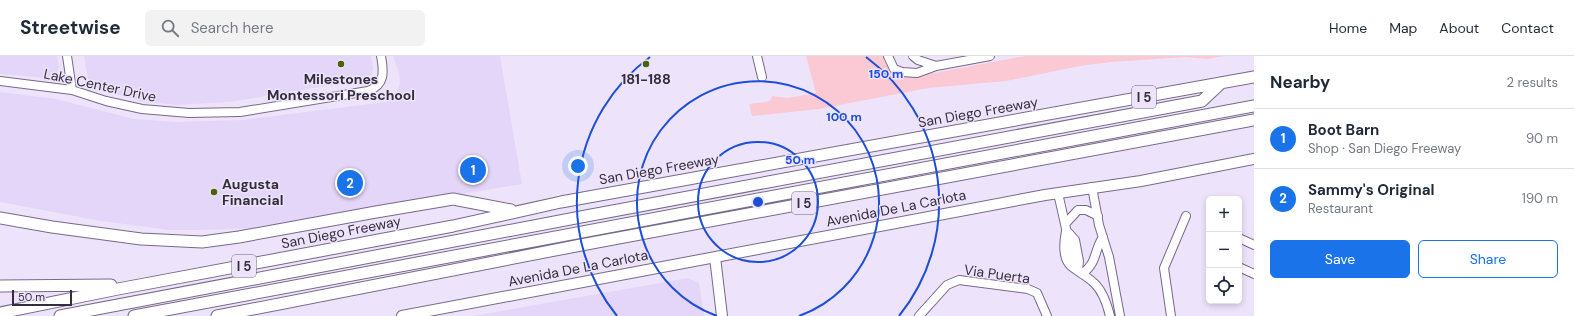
<!DOCTYPE html>
<meta charset="utf-8">
<style>
:root{--surface:#fff;--page:#f2f2f3;--text:#1f2937;--muted:#747a83;--line:#e0e1e3;--accent:#1a73e8}
body{margin:0;font-family:"DM Sans",sans-serif;background:var(--page);color:var(--text)}
.controls{position:absolute;right:12px;bottom:12px;display:grid;overflow:hidden;border-radius:6px;box-shadow:0 2px 6px #0003}
.controls button{width:36px;height:36px;display:grid;place-items:center;padding:0;border:0;border-bottom:1px solid var(--line);background:var(--surface);color:var(--text);font:20px sans-serif}
.scale{position:absolute;left:12px;bottom:10px;width:60px;box-sizing:border-box;padding-left:4px;border:2px solid #332d3c;border-top:0;font-size:11px;line-height:14px;white-space:nowrap;color:#332d3c;-webkit-text-stroke:3px #ede4fb;paint-order:stroke}
.you{position:absolute;left:578px;top:110px;width:14px;height:14px;margin:-10px;border:3px solid #fff;border-radius:50%;background:#1a73e8;box-shadow:0 0 0 6px #1a73e833}
.badge{display:grid;place-items:center;width:26px;height:26px;border-radius:50%;background:var(--accent);color:#fff;font-size:13px;font-weight:700}
.pin{position:absolute;translate:-50% -50%;border:2px solid #fff;box-shadow:0 1px 4px #0006}
.list{margin:0;padding:0;list-style:none}
h2{display:flex;justify-content:space-between;align-items:center;height:52px;margin:0;padding:0 16px;font-size:17px}
h2 small{font-size:13px;font-weight:400;color:var(--muted)}
.list li{display:grid;grid-template-columns:26px 1fr auto;gap:12px;align-items:center;box-sizing:border-box;height:60px;padding:0 16px;border-top:1px solid var(--line)}
.list b{display:block;font-size:15px;white-space:nowrap}
.list p{margin:0;font-size:13px;white-space:nowrap;color:var(--muted)}
.list em{font-size:13px;font-style:normal;color:var(--muted)}
.actions{display:flex;gap:8px;padding:12px 16px}
.actions a{flex:1;padding:9px 0;border:1px solid var(--accent);border-radius:6px;text-align:center;font-size:14px;color:var(--accent)}
.actions .main{background:var(--accent);color:#fff}
.icon{flex:none;width:22px;height:22px;fill:none;stroke:currentColor;stroke-width:2;stroke-linecap:round;stroke-linejoin:round}
.map{position:relative;flex:none;width:1254px;height:260px;overflow:hidden}
header{display:flex;align-items:center;gap:24px;box-sizing:border-box;height:56px;padding:0 20px;background:var(--surface);border-bottom:1px solid var(--line)}
header strong{font-size:19px}
nav{display:flex;gap:22px;margin-inline-start:auto;font-size:14px}
.search{width:280px;height:36px;background:var(--page);display:flex;align-items:center;gap:10px;box-sizing:border-box;padding:0 14px;border-radius:6px;color:var(--muted);font-size:15px}
main{display:flex}
aside{flex:1;background:var(--surface)}
.map>svg:first-child{display:block}
.built{fill:#e4d6f9}
.grass{fill:#fbc9d4}
.lines{fill:none;stroke-linecap:round;stroke-linejoin:round}
.minor-casing{stroke:#77698a;stroke-width:10}
.major-casing{stroke:#77698a;stroke-width:12}
.highway-casing{stroke:#77698a;stroke-width:13}
.minor{stroke:#fff;stroke-width:8}
.major{stroke:#fff;stroke-width:10}
.highway{stroke:#fff;stroke-width:11}
.ring{fill:none;stroke:#1d4ed8;stroke-width:2}
.poi-dot{fill:#4c610a;stroke:#ede4fb;stroke-width:1.5}
.labels{text-anchor:middle;dominant-baseline:central;stroke-width:3;stroke-linejoin:round;paint-order:stroke}
.shield{fill:#ede4fb;stroke:#6b6475;stroke-width:1}
.shield-label{font-size:13px;font-weight:bold;fill:#332d3c}
.poi-label{font-size:14px;font-weight:bold;fill:#332d3c;stroke:#ede4fb}
.street-label{font-size:14px;fill:#332d3c;stroke:#ede4fb}
.centre{fill:#1d4ed8;stroke:#ede4fb;stroke-width:2}
.ring-label{font-size:12px;text-anchor:middle;font-weight:bold;fill:#1d4ed8;stroke:#ede4fb;stroke-width:3;stroke-linejoin:round;paint-order:stroke}
</style>
<header>
<strong>Streetwise</strong>
<div class="search"><svg class="icon" aria-label="search" viewBox="0 0 24 24"><circle cx="10" cy="10" r="6"/><path d="M15 15l6 6"/></svg>Search here</div>
<nav><a>Home</a><a>Map</a><a>About</a><a>Contact</a></nav>
</header>
<main>
<div class="map">
<svg width="1254" height="260" viewBox="0 0 1254 260">
<rect width="100%" height="100%" fill="#ede4fb"/>
<!-- built -->
<path class="built" d="M0,0h57l2,10 -1,4 -3,4 -9,4 -46,-4z
M84,0h287l2,12 -1,6 -5,5 -137,23 -55,3 -35,-4 -43,-13 -9,-9z
M393,0h107l22,128 -268,44 -51,2h-34l-68,-9 -101,-19v-110l56,7 78,20 41,3 66,-2 145,-18 9,-6 5,-13 -1,-10z
M688,222l11,5 5,33h-231z"/>
<!-- grass -->
<path class="grass" d="M806,0h78l1,6 7,10 14,5 28,-4 91,-17h199l-17,3 -21,-2 -75,5 -31,4 -74,15 -78,7 -109,21 -67,7 -3,-12 17,-2 5,-2 1,-4 15,2 29,-5z"/>
<g class="lines">
<defs>
<path id="minor" d="M67,0l5,34
M757,0l5,21
M888,0l6,13 8,3 15,1 19,-7 54,-10
M913,0l5,4 18,6
M0,25l72,9 34,11 36,8 47,4 51,-1 128,-21c17,-6 16,-19 13,-35
M1092,131l7,38 10,32 11,59
M1058,137l16,71
M1065,168l13,-14h8l12,6
M1066,175c-2,10 -4,27 5,35 7,6 16,10 23,17 9,8 13,21 16,33
M1067,175l8,9 4,21 -1,9
M1239,182l15,7
M1239,211l15,7
M1082,218c16,-12 11,-22 21,-37
M919,260l28,-31 12,-5 69,9 9,4 10,23
M1171,260l-7,-48 22,-52"/>
<path id="major" d="M715,201l7,59
M402,260l643,-121 96,-14 113,-22"/>
<path id="highway" d="M0,162l52,9 89,12 61,3 37,-5 137,-25 77,-13 58,11
M0,230l111,-1
M0,257l118,-24 335,-63 108,-24 693,-125
M60,260l526,-100 616,-115 18,-17
M134,260l1120,-210
M217,260l364,-71 673,-125"/>
</defs>
<!-- minor casing -->
<use href="#minor" class="minor-casing"/>
<!-- major casing -->
<use href="#major" class="major-casing"/>
<!-- highway casing -->
<use href="#highway" class="highway-casing"/>
<!-- minor -->
<use href="#minor" class="minor"/>
<!-- major -->
<use href="#major" class="major"/>
<!-- highway -->
<use href="#highway" class="highway"/>
</g>
<!-- distance rings -->
<g class="ring">
<circle cx="758" cy="146" r="60"/>
<path d="M717 260A121 121 0 1 1 799 260"/>
<path d="M617 260A181 181 0 0 1 650 1M866 1A181 181 0 0 1 899 260"/>
</g>
<!-- markers -->
<g class="poi-dot">
<circle cx="341" cy="8" r="4"/>
<circle cx="646" cy="8" r="4"/>
<circle cx="214" cy="136" r="4"/>
</g>
<g class="labels">
<!-- shield labels -->
<g class="shield">
<rect x="1132" y="30" width="24" height="22" rx="3"/>
<rect x="792" y="136" width="24" height="22" rx="3"/>
<rect x="232" y="199" width="24" height="22" rx="3"/>
</g>
<g class="shield-label">
<text x="1144" y="41">I 5</text>
<text x="804" y="147">I 5</text>
<text x="244" y="210">I 5</text>
</g>
<!-- poi labels -->
<g class="poi-label">
<text x="341" y="23">Milestones<tspan x="341" dy="16">Montessori Preschool</tspan></text>
<text x="646" y="23">181-188</text>
<text x="222" y="128" text-anchor="start">Augusta<tspan x="222" dy="16">Financial</tspan></text>
</g>
<!-- street labels -->
<g class="street-label">
<text transform="translate(100 29) rotate(12)">Lake Center Drive</text>
<text transform="translate(978 56) rotate(-10)">San Diego Freeway</text>
<text transform="translate(659 113) rotate(-10)">San Diego Freeway</text>
<text transform="translate(896 152) rotate(-11)">Avenida De La Carlota</text>
<text transform="translate(341 176) rotate(-11)">San Diego Freeway</text>
<text transform="translate(578 212) rotate(-11)">Avenida De La Carlota</text>
<text transform="translate(997 218) rotate(8)">Via Puerta</text>
</g>
</g>
<circle cx="758" cy="146" r="6" class="centre"/>
<g class="ring-label">
<text x="886" y="22">150 m</text>
<text x="844" y="65">100 m</text>
<text x="800" y="108">50 m</text>
</g>
</svg>
<div class="controls">
<button>+</button>
<button>−</button>
<button><svg class="icon" aria-label="locate" viewBox="0 0 24 24"><circle cx="12" cy="12" r="6"/><path d="M12 2v4M12 18v4M2 12h4M18 12h4"/></svg></button>
</div>
<div class="scale">50 m</div>
<div class="you"></div>
<div class="pin badge" style="left:473px;top:114px">1</div>
<div class="pin badge" style="left:350px;top:127px">2</div>
</div>
<aside>
<h2>Nearby<small>2 results</small></h2>
<ul class="list">
<li><span class="badge">1</span><div><b>Boot Barn</b><p>Shop · San Diego Freeway</p></div><em>90 m</em></li>
<li><span class="badge">2</span><div><b>Sammy's Original</b><p>Restaurant</p></div><em>190 m</em></li>
</ul>
<div class="actions"><a class="main">Save</a><a>Share</a></div>
</aside>
</main>
